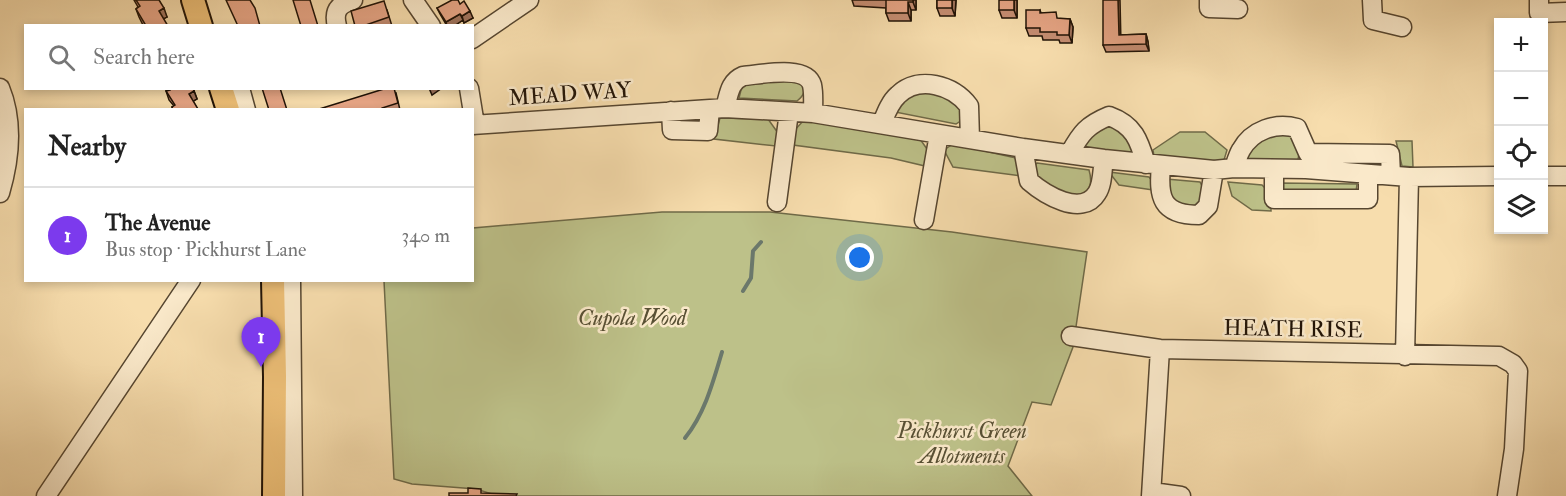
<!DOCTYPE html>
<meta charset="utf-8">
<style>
:root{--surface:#fff;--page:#f2f2f2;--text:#222;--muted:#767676;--line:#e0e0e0;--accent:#7c3aed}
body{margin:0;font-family:"IM FELL Double Pica",serif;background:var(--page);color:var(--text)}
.controls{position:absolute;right:18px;top:18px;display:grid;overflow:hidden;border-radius:0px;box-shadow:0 3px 9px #0003}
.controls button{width:54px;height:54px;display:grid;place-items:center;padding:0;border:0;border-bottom:2px solid var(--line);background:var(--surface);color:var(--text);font:30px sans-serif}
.you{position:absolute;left:860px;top:258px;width:21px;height:21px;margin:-15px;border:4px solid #fff;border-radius:50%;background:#1a73e8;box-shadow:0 0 0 9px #1a73e833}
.badge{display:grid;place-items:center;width:39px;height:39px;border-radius:50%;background:var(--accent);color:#fff;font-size:20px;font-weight:700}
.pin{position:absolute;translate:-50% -50px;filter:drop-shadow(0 2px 3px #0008)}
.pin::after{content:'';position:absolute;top:32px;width:21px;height:18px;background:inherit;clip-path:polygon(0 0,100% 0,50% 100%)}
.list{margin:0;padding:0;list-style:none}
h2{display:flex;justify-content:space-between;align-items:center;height:78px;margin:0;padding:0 24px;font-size:26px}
h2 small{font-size:20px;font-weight:400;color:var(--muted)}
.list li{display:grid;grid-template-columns:39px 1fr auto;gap:18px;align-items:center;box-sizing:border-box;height:96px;padding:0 24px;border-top:2px solid var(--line)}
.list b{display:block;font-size:22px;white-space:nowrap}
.list p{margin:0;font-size:20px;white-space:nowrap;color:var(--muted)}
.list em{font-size:20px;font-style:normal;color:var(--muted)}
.icon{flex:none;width:33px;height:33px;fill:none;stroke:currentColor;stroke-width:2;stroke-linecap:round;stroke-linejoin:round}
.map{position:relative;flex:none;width:1566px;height:496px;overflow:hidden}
.search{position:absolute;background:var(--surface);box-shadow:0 3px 9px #0003;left:24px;top:24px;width:450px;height:66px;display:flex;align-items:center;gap:15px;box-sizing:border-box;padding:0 21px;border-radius:0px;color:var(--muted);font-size:22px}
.panel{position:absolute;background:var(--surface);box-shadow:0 3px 9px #0003;left:24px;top:108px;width:450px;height:174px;border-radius:0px}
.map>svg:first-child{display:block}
.green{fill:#bdc189;stroke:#6f6a48;stroke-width:1.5}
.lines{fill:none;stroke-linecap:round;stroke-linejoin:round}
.stream{stroke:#6b786b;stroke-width:4}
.minor-casing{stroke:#564630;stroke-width:21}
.major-casing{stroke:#211306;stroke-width:26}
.minor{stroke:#fae9ca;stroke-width:18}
.major{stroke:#ecbe76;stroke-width:22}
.wall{fill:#c58d72;stroke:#211306;stroke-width:1.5}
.shaded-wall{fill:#a0735c;stroke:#211306;stroke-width:1.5}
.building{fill:#e5a484;stroke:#211306;stroke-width:1.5}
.labels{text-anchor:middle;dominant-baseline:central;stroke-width:5;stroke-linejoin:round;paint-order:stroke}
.street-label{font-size:22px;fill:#211306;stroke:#fae9ca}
.park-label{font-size:22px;font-style:italic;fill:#585034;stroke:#fae9ca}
</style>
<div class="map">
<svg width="1566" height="496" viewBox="0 0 1566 496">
<rect width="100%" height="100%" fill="#f7ddad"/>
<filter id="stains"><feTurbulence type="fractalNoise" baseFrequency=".00333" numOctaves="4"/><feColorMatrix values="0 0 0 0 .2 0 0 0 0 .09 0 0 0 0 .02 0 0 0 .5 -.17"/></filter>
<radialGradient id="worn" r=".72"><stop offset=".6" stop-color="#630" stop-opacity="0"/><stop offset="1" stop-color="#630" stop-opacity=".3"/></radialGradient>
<!-- green -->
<path class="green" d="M805,80c0,10 0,15 -8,21l-58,-3 3,-12 4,-5z
M914,92c19,0 32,5 48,14v14l-6,4 -61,-12 5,-12z
M720,118l48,1 10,14 -2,13 -62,-7z
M804,120l116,19 7,10 -2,17 -34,-8 -98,-13 -1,-12z
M1108,125l13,5 14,21 -2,7 -50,-10 1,-10z
M1180,132h25l22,18 -3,10 -7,3 -63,-7 -1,-6z
M1273,132l23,4 3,18 -2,11 -53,-1v-11z
M1396,141h16l1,26 -11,-1z
M953,144l63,14 13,19 -76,-10 -9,-17z
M1037,163l52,7c3,10 2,17 -4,25l-13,2 -29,-13 -12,-15z
M1109,172l40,5 11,14 -41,-6z
M1166,179l34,3 4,8 -5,15 -10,2 -16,-4z
M1228,182l34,3 15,15h-6v11l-19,-1 -20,-14z
M1280,183l77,1 -1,8h-74z
M662,212h108l182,20 135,20 -14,95 -22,58 -19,-3 -24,64 24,30h-534l-22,-7 -64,-5 -18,-5 -10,-198 88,-1 1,-52z"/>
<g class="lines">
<!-- stream -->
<path class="stream" d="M743,291l8,-13 2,-27 8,-9
M685,438c20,-25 28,-56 37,-86"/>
<defs>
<path id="minor" d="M413,0l18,26
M1209,0v8l29,1
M1372,0l1,20 29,7
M1539,0v13l27,-1
M337,26c-4,-15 2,-22 16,-26
M472,39l57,-39
M0,88c14,34 10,71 0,105
M240,88l6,22
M469,88l6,37
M725,108c4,-13 4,-26 18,-32 16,-1 63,-12 69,9 2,9 1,19 1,28
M671,111l1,19 36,1 2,-22
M882,123c4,-10 8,-21 16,-28 21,-20 55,-10 71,11l1,33
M472,125l253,-17 88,5 210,35 81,11 110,11 20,-2 72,1 103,8 89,-1
M1023,148l6,33c15,13 53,37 68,12 6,-9 5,-23 7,-34
M1070,153c11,-20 17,-28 39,-37 25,9 30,24 37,48
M1161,165c-3,32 0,50 38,50l9,-9 6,-36
M1234,168c2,-6 4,-13 7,-18 11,-20 35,-28 56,-22l11,25 82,1 1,21
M1274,169v30h94v-25
M1544,176h22
M777,202l12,-90
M924,220l15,-86
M291,280l2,216
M1071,336l89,13 339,7 14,8 5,7 -4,78 -7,47
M1405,356l4,-179
M1152,492l29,4
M46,496l145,-216
M1151,496l9,-147"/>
<path id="major" d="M193,0l8,26
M221,88l7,22
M273,280l2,97 -1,119"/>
</defs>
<!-- minor casing -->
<use href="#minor" class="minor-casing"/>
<!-- major casing -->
<use href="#major" class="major-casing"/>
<!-- minor -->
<use href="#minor" class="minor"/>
<!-- major -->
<use href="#major" class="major"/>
</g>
<!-- wall -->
<path class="wall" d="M134,0h25l8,17 -24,8 -4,-8 -3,-8 2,-2z
M852,0h64v10h-5v11h-22l-3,-8v-5l-32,-2z
M937,0h19l-1,16h-15l-3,-8z
M1017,0v18h-15l-3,-8z
M460,4l13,14 -9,5 -1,-3 -9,6h-7l-7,-12 -3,-6z
M387,10l5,16h-37z
M1040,10l1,3 18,6h11l3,8 -1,16h-12l-1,-3h-16l-1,-4h-13l-3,-8z
M1146,34l2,8 1,9 -43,1 -3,-7 18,-10z
M167,88h26l4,11 -4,2 5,9h-25l-1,-3 2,-1 -5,-6 -3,-9 2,-1z
M396,93l4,17h-84z"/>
<!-- shaded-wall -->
<path class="shaded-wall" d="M913,0h3v10l-3,-8z
M952,0h4l-1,16 -3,-8z
M1014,0h3v18l-3,-8z
M1118,0h2l1,43 -2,-8z
M908,2l3,8v11l-3,-8z
M164,8l3,9 -5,3 -3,-9z
M470,11l3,7 -9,5 -2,-7z
M460,14l3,6 -9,6h-7l-1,-4z
M1070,19l3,8 -1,16 -3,-8z
M1146,34l2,8 1,9 -3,-7z
M429,88h13l-10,7z
M194,91l3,8 -5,3 -3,-8z"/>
<!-- building -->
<path class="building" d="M136,0h23l5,8 -5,3 9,15h-26l3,-2 -9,-15 4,-3z
M226,0h24l5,8 5,18h-22z
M293,0h17l8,26h-17z
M452,0h6l2,4 4,-3 6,10 -8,5 -2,-2 -14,8 -9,-14z
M886,0h27v2h-5v11h-22z
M937,0h15v8h-15z
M999,0h15v10h-15z
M1103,0h15l1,35 27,-1v10l-43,1z
M384,1l5,16 -26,9h-8l-4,-15z
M1026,10h14v3l16,-1 1,6 13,1 -1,16h-12v-3h-17v-4h-14z
M169,88h24l1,3 -5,3 9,15 -25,1 -1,-3 3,-2 -9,-14 4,-1z
M262,88h18l7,22h-18z
M387,88h7l4,15 -16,5v2h-66z
M468,488l13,1v4l36,1 -1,2h-67v-3h19z"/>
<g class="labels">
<!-- street labels -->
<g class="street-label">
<text transform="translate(570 94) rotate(-4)">MEAD WAY</text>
<text transform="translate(1293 329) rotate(1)">HEATH RISE</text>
</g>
<!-- park labels -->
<g class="park-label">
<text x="632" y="318">Cupola Wood</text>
<text x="962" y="431">Pickhurst Green<tspan x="962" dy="25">Allotments</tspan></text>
</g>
</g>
<rect width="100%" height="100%" filter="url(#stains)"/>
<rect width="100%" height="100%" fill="url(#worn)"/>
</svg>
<div class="controls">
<button>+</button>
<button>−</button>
<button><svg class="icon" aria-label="locate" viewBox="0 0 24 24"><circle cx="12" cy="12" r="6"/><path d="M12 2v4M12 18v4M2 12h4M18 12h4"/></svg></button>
<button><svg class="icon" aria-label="layers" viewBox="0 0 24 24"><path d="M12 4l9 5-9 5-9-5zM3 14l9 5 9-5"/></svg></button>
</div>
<div class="you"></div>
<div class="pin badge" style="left:261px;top:367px">1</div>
<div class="search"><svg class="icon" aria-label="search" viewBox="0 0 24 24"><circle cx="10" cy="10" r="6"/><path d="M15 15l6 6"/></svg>Search here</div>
<section class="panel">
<h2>Nearby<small></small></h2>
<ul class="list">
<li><span class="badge">1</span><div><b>The Avenue</b><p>Bus stop · Pickhurst Lane</p></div><em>340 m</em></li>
</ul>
</section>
</div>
